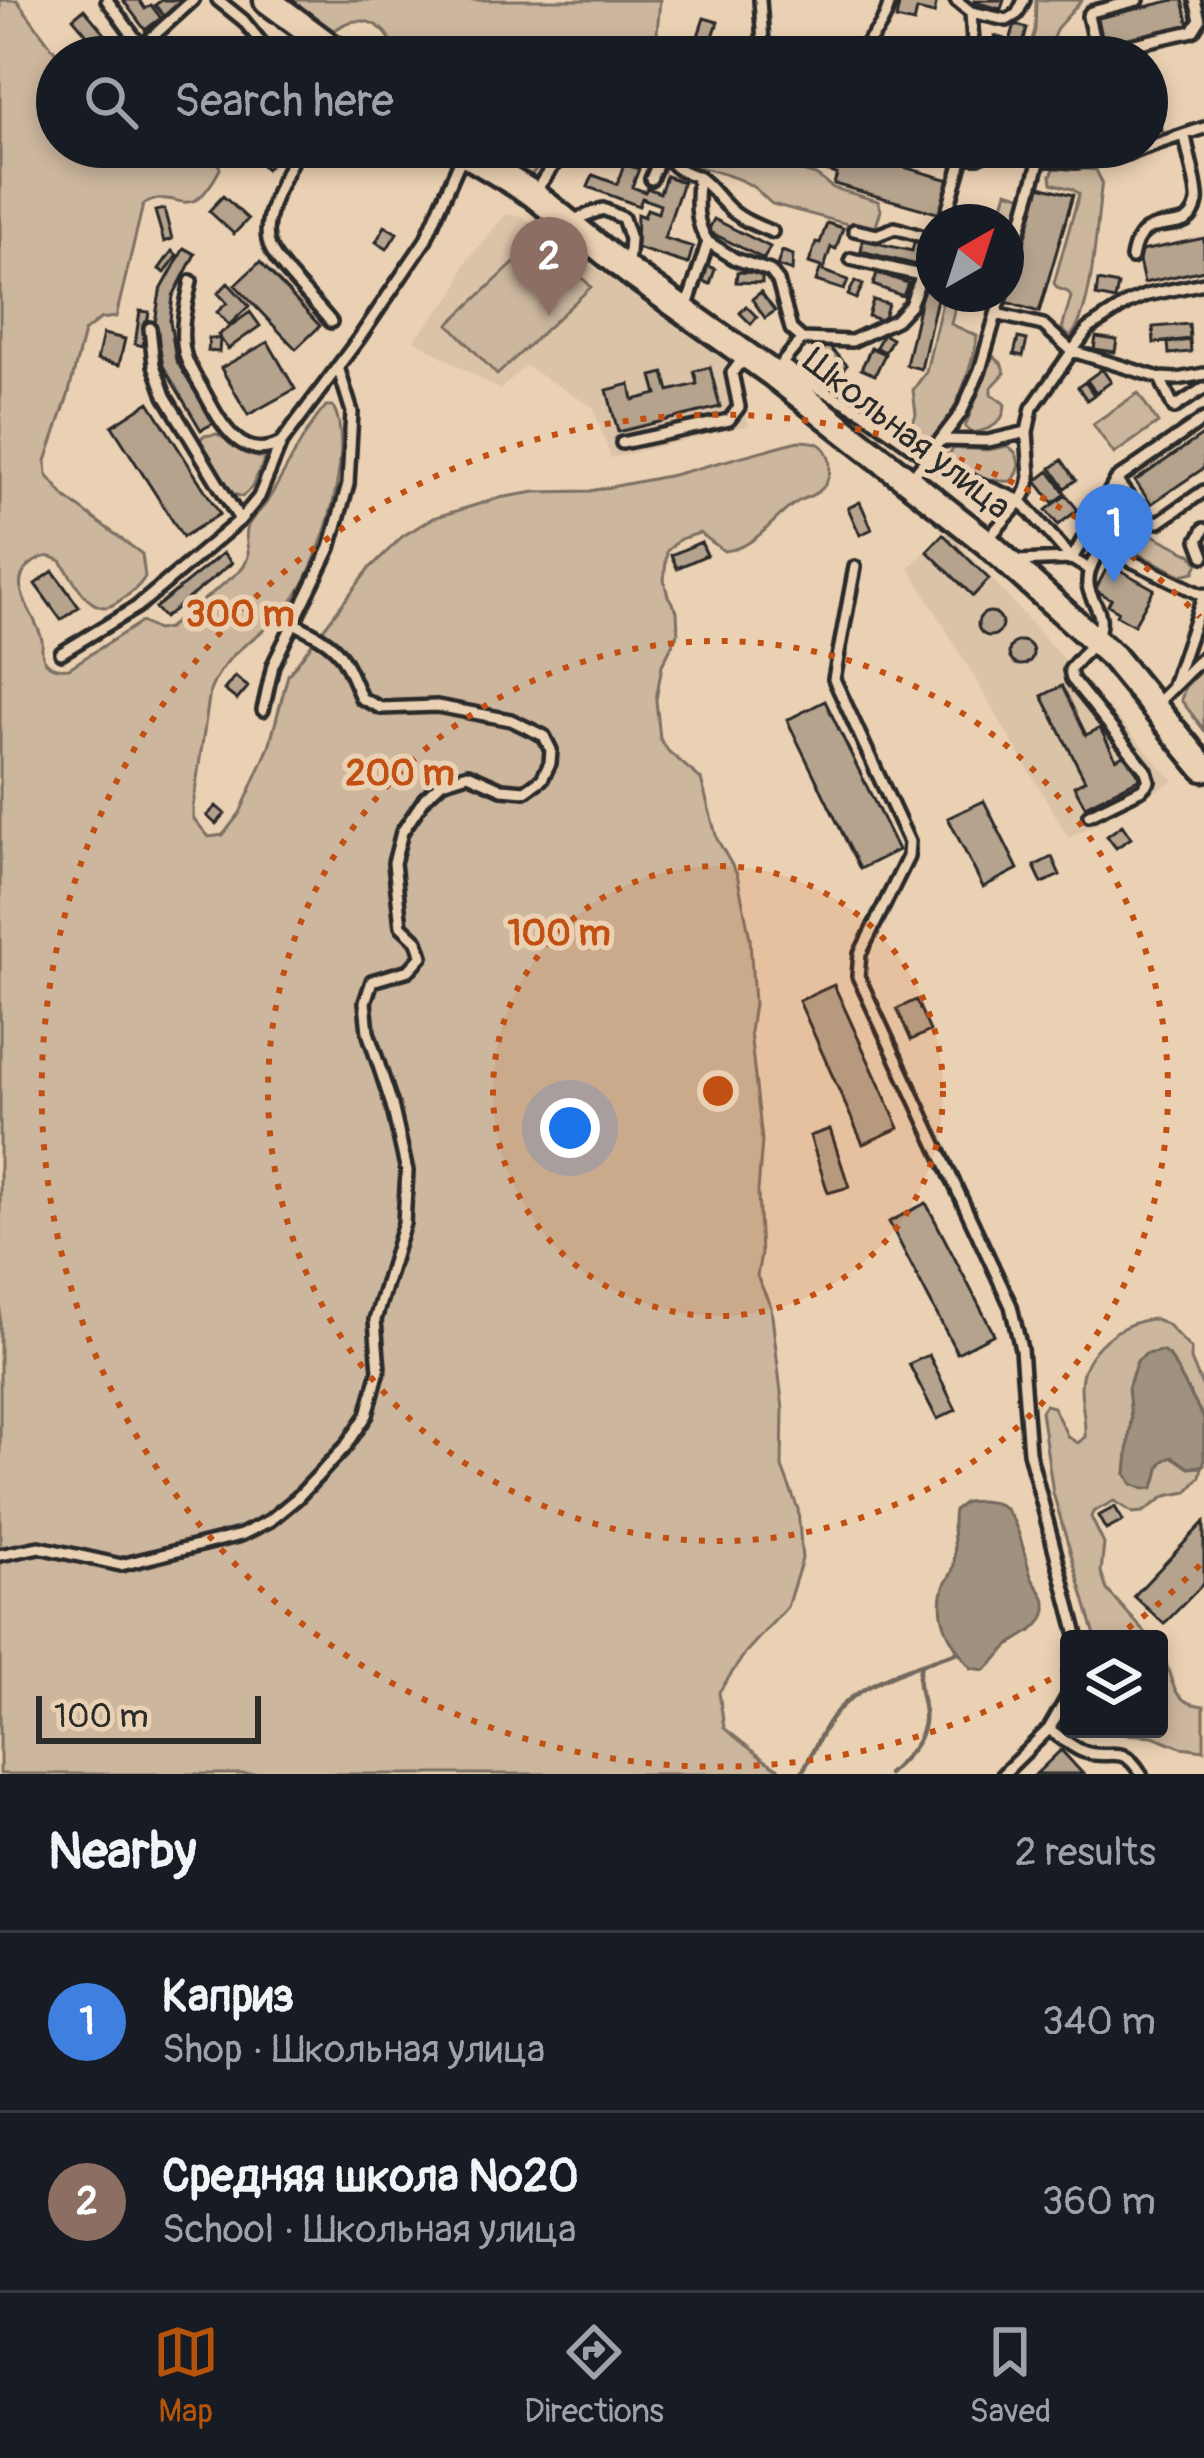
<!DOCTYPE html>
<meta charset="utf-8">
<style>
:root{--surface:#171b24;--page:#242831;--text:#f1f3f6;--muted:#9ea1a6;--line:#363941;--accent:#b45309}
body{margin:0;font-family:Pangolin,sans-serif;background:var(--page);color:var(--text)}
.controls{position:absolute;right:36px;bottom:36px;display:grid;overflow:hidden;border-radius:12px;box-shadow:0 6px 18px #0003}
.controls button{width:108px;height:108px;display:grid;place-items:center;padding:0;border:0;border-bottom:3px solid var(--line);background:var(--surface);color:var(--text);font:60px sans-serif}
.compass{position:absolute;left:916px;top:204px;width:108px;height:108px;border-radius:50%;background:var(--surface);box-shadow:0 6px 18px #0003;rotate:39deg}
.scale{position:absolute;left:36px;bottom:30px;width:225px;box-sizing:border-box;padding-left:12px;border:6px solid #2b2b2b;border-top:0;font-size:33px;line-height:42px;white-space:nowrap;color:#2b2b2b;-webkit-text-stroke:9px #ebd1b3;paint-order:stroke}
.you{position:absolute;left:570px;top:1128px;width:42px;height:42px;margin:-30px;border:9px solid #fff;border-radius:50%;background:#1a73e8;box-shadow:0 0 0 18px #1a73e833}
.badge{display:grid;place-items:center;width:78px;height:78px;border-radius:50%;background:var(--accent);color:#fff;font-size:39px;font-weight:700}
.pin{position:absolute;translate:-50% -99px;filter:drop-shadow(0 3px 6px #0008)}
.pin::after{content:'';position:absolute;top:63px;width:42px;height:36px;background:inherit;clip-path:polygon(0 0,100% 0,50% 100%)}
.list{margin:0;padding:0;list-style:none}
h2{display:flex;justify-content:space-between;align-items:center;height:156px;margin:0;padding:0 48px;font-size:51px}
h2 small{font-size:39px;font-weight:400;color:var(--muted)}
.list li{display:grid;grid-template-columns:78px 1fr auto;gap:36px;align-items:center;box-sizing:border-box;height:180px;padding:0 48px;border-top:3px solid var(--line)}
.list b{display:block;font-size:45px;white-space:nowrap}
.list p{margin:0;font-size:39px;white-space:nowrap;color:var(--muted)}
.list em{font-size:39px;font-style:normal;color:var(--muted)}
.icon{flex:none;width:66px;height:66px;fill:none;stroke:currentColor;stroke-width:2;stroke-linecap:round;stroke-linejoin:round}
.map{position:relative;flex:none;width:1204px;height:1774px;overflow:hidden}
.search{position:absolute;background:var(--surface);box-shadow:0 6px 18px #0003;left:36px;right:36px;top:36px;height:132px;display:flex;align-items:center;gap:30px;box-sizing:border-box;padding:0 42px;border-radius:66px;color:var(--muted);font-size:45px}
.sheet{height:516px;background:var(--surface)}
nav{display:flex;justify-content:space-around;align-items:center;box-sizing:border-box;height:168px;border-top:3px solid var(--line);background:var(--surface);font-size:33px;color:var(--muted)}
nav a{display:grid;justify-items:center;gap:6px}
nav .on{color:var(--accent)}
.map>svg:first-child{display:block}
.built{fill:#dbc3a8}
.green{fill:#ccb69d;stroke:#7c7064;stroke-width:3}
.water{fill:#a1917f;stroke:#72685d;stroke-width:3}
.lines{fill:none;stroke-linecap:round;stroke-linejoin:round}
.stream{stroke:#72685d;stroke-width:4.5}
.building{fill:#b6a38e;stroke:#2b2b2b;stroke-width:3}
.service-casing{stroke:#2b2b2b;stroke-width:18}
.secondary-casing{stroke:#2b2b2b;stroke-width:33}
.service{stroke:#ebd1b3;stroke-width:9}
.secondary{stroke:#ebd1b3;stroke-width:24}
.ring{fill:none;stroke:#c25012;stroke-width:6;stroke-dasharray:6 12}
.labels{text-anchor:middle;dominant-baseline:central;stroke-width:10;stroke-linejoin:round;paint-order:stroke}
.street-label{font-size:36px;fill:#2b2b2b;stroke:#ebd1b3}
.centre{fill:#c25012;stroke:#ebd1b3;stroke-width:6}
.ring-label{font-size:36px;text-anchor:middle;font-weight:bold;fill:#c25012;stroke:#ebd1b3;stroke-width:10;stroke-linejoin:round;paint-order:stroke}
</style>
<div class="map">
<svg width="1204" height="1774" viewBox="0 0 1204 1774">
<rect width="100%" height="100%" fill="#ebd1b3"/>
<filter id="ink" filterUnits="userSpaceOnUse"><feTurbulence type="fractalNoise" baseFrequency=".00833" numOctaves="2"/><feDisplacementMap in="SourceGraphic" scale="24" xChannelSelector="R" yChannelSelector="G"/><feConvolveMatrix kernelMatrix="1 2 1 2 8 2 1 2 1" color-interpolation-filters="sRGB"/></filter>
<g filter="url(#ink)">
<!-- built -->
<path class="built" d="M506,214l16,2 210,150 17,59 -138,33 -18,-51 -68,-41 -25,24 -86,-50 41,-48 10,-29z
M948,531l226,250 -105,57 -160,-271z"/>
<!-- green -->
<path class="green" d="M0,0h17l42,57 -2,90h127l34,12 2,10c-33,62 -41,14 -77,36l-27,112 -16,2 -16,13 -16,64 -22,65 1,14 19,23 76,56 3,23c-7,12 -17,18 -29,26 -25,17 -42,-24 -55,-42 -12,-6 -16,-6 -27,1 -32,21 2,50 8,78 1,8 -2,11 2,19 6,10 15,10 25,9l72,-46 16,8 11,-2 72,-57c17,-20 1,-27 8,-45 3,-8 13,-15 18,-23 21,-32 35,-68 60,-97h7c24,44 -13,158 -41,196 -26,36 -63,41 -82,89l-17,115v12l16,19 14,-2 17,-22 29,-66 19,-72 81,-106 34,-33 30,-18 66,-20 36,-6 55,-1 83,-16 125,-34c4,0 15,1 19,2 18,9 16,38 2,48 -8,6 -18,8 -25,13 -24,17 -38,44 -70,47l-24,-18 -20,6 -13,12 -3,29 4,16 9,15 1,22 -16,32 -6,35 4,39 9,13 32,27 16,60 20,35 13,64 4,66 -4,28 12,108 -4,52 3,62 -4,22 14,31 12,102 -1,58 16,42 4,50 -15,48 -41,45 -27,40 5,36 39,31 24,15h-787z
M287,0h373l-4,44 -9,13h-252c-1,-23 -23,-43 -48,-34 -6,2 -11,7 -17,10z
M1036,0h46l-25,28 -12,29h-18l8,-27z
M470,147h85l-28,33z
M674,147h43l99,28 17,13 45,13 3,9 -5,16 -10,3 -94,-25c-8,-6 -13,-14 -22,-19 -18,-11 -44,-15 -65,-22l-7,-5z
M1056,166l40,4 6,12c-6,37 -8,131 -32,155l-8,-8 9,-32 -3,-5 -11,-4 -3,-5 25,-89 -7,-5 -20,-6 -1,-8z
M1007,191l17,5 -12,43 -6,-1v-16h-8z
M543,236l48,51 -94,88 -48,-51z
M944,294h14l-7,30 26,12c-2,23 -35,133 -67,96l6,-18 -3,-24 13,-18z
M993,356l8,7 4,10 -14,15v6l14,10c0,20 -16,26 -33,29l-7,-6z
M1138,393l20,30 -44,31 -21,-30z
M217,434l37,22 11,3 -13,28 -10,10 -11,-4 -32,-52 4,-5z
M1008,446l7,6c5,10 6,21 -4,29 -22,2 -49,-10 -67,-21l10,-12 34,2z
M1120,502l21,27 51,26 6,8 -4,9 -13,3 -76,-38 -2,-7z
M1204,668v62l-23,-30 4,-13z
M1155,1319l12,5 24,25v11l13,30v29l-34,-62 -24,-3c-22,18 -15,43 -15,68 0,17 -3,34 -5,51l32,-7 7,-7 8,-2 16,11 13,-1 -2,10 -13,15 -21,4 -23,16 -10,1 -19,-12 -21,11 -2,5 13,27 -3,28 6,18 44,49h-55l-43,-146 -12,-82 4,-6 8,2 15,30 10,6 7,-6c1,-17 -4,-33 -4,-50 0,-36 41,-67 74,-68z
M1159,1648c16,24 6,55 45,58v44l-23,-3 -28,-11 -62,-4 -4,-3h72z"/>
<!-- water -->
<path class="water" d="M1162,1351l8,6 34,62v46l-15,3 -16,-11c-19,4 -12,18 -20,31l-9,1 -12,-5 -6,-10 5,-55 -3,-31 9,-27 9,-7z
M980,1501c7,1 14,1 20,4 19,12 24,50 31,71 4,11 17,20 15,34 -4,20 -21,23 -33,33 -11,8 -17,19 -28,27l-14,-2c-19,-23 -37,-50 -27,-81 2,-6 7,-11 9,-18 5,-18 -3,-40 1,-59l11,-8z"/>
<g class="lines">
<!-- stream -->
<path class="stream" d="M801,1774c12,-20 18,-40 32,-58 28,-36 84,-50 125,-64
M888,1774c21,-20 42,-38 35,-69 -3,-16 -7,-25 -2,-40"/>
</g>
<!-- building -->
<path class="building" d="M123,0h16l6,9 6,-4 10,13 -16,12z
M162,0h20l-18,16 -9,-11z
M900,0h37l-3,14 -17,-4 -3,13 -18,-4z
M974,0h30l-3,9 -27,-7z
M1174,0h9l6,26 -85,20 -6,-28z
M84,9l31,37 -11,9 -31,-37z
M704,18l14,4 -12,35h-15z
M1015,24l12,4 -7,29 -29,-5 4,-16 15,5z
M1159,116l2,14 -14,2v-14z
M243,147h44l-21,22z
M625,147h27l-4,10z
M741,147h103l-1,3 107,30 -10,34 -106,-30 3,-10z
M624,164l15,5 -7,18 13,5 2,-4 13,5 6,-17 17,6 -19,56 29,9 -5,17 -52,-16 1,-34 7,3 3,-8 11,4 2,-8 -18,-7 -3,8 -51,-19 5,-12 24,9z
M1040,186l33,9 -34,117 -33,-10z
M223,196l25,23 -14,15 -25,-23z
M164,209l8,30 -8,3 -9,-31z
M714,219l56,28 -6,12 -56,-28z
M827,223l16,5 -7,21 -5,-2 -8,24 25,9 -4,10 -28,-9 5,-14 -12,-4 7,-21 4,1z
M385,226l12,7 -10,16 -11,-7z
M1204,238v32l-60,13 -7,-31z
M915,239l9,3 -7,23 -56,-14 2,-11 49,11z
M184,248l11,6 -22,42 -3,25 6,39 38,63 -13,7 -38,-64 -8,-44 5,-30z
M172,251l5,4 -12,18 -6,-4z
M782,251l11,4 -1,16 -15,-5z
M260,262l60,64 -24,23 -61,-64z
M934,262v32h4l-17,75 -15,-4 22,-98 5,1z
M706,265l9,4 -5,15 -9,-4z
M737,272l25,1v10l-26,-1z
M877,273l31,10 -5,13 -30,-11z
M855,281l8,4 -7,14 -8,-4z
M1098,281l20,4 -3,15 -19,-4z
M228,283l21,23 -20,19 -12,-13 10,-9 -9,-10z
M761,292l14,19 -10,7 -13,-19z
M873,300l15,4 -5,17 -15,-5z
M746,306l11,11 -6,7 -11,-11z
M140,311l9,1 -6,34 -8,-2z
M250,312l10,14 -32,23 -10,-14z
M1189,324l1,15 -36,4 -1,-16z
M103,334l22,5 -6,26 -22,-5z
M883,334l9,5 -7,13 -9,-5z
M1096,337l21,3 -2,12 -21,-3z
M209,338l11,1 -1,13 -11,-1z
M1018,338l9,2 -4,16 -9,-2z
M1190,340l1,12 -22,2 -1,-11z
M268,342l27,47 -47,26 -27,-47z
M827,345l20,20 -10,11 -21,-21z
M871,348l14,6 -10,21 -14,-6z
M710,367l10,40 -102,25 -11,-42 23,-6 3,16 24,-6 -5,-18 12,-3 5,18 28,-7 -3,-13z
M1102,369l9,13 -15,11 -9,-13z
M1085,382l9,13 -7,5 -9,-13z
M149,402l71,112 -37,23 -71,-111z
M1204,434v34l-53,36 -16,-23z
M1062,460l14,20 -11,8 -14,-20z
M1049,471l17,23 -13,9 -17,-22z
M1066,495l12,15 -20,15 -12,-15z
M860,502l12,27 -12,6 -12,-27z
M943,534l46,45 -16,17 -46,-45z
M701,542l6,13 -30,13 -6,-13z
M223,553l9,10 -68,55 -9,-10z
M1109,564l45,25 -20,36 -18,-10 2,-4 -10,-6 3,-6 -16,-9z
M53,571l26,36 -18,13 -26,-36z
M978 624a12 12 0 1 1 24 0a12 12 0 1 1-24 0Z
M1009 653a12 12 0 1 1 24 0a12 12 0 1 1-24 0Z
M235,676l13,11 -11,13 -13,-10z
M1062,686l24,49 14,-7 16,31 11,-6 13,25 -55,28 -11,-20 11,-6 -43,-84z
M825,701l73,149 -38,19 -73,-149z
M984,801l34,68 -35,18 -35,-69z
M216,806l9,8 -9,10 -9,-8z
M1122,825l9,13 -15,10 -9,-12z
M1052,857l8,18 -18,8 -8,-17z
M834,985l65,143 -36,16 -64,-143z
M916,1000l14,31 -19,9 -14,-31z
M830,1129l19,58 -21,6 -18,-57z
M926,1203l68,131 -37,19 -68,-131z
M929,1355l27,55 -19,9 -28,-55z
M1115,1507l8,14 -17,9 -8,-14z
M1204,1522v61l-40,41 -30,-28z
M1061,1750l22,24h-47z"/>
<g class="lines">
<defs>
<path id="service" d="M107,0l42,57
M218,0l25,20 30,37
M760,0l4,57
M956,0l15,12 3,45
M971,12l36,8 10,-6 7,-14
M141,47l52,-47
M1097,54l-9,-38 3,-4 47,-12
M853,57c17,-16 33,-33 37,-57
M1094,57l10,-6 89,-20 7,-11 -5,-20
M224,147l6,6
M299,147c-12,25 -41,72 -29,100 8,20 46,56 61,75
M665,147c5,21 14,23 33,30 -1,24 -4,45 10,65l-22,67
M930,147l33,10
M1042,147l-2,12 35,3 39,-4 90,-30
M1000,149l40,10 -34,121
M557,159l37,-8 29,1
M698,177c13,9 18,19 29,29 12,13 29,19 45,26
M651,179l14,-32
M536,190l31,-43
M573,220l30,-11 20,9 7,21 -2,27
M944,222l19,-65h15l21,-10
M854,230l23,5 18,-7 39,12
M708,242l27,17 35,12 8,10 13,48 11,10
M1132,258c9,-56 57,-13 65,-56 2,-13 -10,-51 -12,-67
M851,259l69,16
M191,281c-5,24 -13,53 -5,77 4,12 12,23 18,34 16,30 37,72 77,51
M996,314l47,11 29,26 88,27 17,1 27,-5
M150,328l4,37 11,31 75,124
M782,364l31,21 50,27 79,56 79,33 51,58 17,10
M778,368l24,-29 50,2 44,-21 14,-15 24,-60
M1160,378l14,30 30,-20
M943,440l45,1 39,-9
M622,443l107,-23 10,-13 -7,-34 6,-8 10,-3
M910,480l51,-67 19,-43 22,-76
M1116,480l29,39 14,3 45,-31
M1204,529l-6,11 6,16
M986,541l35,-40 6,-11 3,-13 -3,-45 5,-24 56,-79 40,-26 19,-8 57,-12
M1015,561l57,-2 44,-79 88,-61
M855,567l-21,112 75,163 -1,15 -48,97 -2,22 153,330 10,43 8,103 49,187
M61,653l76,-46 103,-87 19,-23 22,-54 79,-106 65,-96 38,-87
M1173,685l31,-91
M1157,703l47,-47
M263,710l10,-45 57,-117 18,-64 4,-72 -14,-45
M1089,815l53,-26 7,-8 -3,-10 -74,-92 -2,-9c8,-12 25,-25 29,-40 8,-29 -26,-33 -3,-74l17,-4 89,43
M0,1555l39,-8 82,18 120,-30 28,-14 28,-23 49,-52 21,-31 12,-45 -4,-50 29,-97 3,-52 -15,-66 -24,-73 -3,-30 7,-21 37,-11 13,-14 -5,-15 -16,-15 -7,-63 8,-31 23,-34 17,-16 26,-8 34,15 23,2 17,-12 8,-16 1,-13 -7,-14 -33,-16 -74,-14 -56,2 -20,-10c-21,-50 -21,-51 -69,-76
M1049,1729c10,7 21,17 33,22 27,11 40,-10 59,23
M1003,1774l46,-45 20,-35"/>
<path id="secondary" d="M267,0l77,57
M455,147l78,47 95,77 145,103 213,168 127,115 91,111"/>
</defs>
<!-- service casing -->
<use href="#service" class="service-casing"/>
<!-- secondary casing -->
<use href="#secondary" class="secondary-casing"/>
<!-- service -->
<use href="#service" class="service"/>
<!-- secondary -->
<use href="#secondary" class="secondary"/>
</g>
</g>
<!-- distance rings -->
<circle cx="718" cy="1091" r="225" fill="#c25012" fill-opacity=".12"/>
<g class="ring">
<circle cx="718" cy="1091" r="225"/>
<circle cx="718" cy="1091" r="450"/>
<path d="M1200 1565A676 676 0 0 1 1115 1638M1066 1670A676 676 0 1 1 1200 617"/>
</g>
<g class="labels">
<!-- street labels -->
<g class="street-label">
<text transform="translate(907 434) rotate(38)">Школьная улица</text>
</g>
</g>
<circle cx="718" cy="1091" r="18" class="centre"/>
<g class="ring-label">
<text x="240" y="626">300 m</text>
<text x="400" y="785">200 m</text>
<text x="559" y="945">100 m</text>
</g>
</svg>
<div class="controls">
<button><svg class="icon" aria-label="layers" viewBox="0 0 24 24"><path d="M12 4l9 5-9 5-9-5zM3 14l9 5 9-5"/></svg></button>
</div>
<svg class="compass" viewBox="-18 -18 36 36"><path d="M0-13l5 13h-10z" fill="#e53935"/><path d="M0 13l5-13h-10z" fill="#9ea1a6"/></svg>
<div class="scale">100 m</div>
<div class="you"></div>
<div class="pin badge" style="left:1114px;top:583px;background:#3f7fe0">1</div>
<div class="pin badge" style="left:549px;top:316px;background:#8d6e63">2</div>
<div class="search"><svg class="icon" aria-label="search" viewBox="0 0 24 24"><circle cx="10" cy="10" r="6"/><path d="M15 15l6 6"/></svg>Search here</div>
</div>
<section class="sheet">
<h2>Nearby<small>2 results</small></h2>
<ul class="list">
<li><span class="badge" style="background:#3f7fe0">1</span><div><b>Каприз</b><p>Shop · Школьная улица</p></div><em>340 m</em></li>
<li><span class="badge" style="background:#8d6e63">2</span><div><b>Средняя школа №20</b><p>School · Школьная улица</p></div><em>360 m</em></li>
</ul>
</section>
<nav>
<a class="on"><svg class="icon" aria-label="map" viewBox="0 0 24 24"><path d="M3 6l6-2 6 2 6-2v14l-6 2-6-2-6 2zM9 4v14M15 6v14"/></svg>Map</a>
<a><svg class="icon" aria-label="directions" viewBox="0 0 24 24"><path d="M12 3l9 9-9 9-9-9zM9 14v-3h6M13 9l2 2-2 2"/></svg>Directions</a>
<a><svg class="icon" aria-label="saved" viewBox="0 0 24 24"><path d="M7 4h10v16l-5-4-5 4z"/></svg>Saved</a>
</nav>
